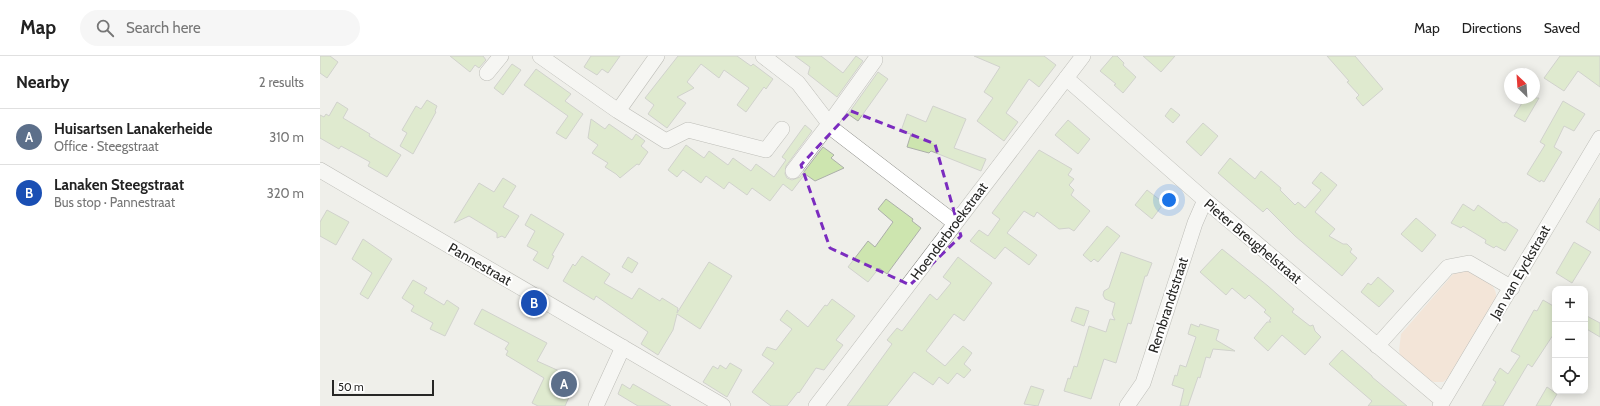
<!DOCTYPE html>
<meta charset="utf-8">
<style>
:root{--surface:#fff;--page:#f6f6f6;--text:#222;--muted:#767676;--line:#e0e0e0;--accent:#0f766e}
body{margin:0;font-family:Cabin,sans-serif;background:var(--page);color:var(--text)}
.controls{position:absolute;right:12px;bottom:12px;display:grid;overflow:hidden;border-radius:8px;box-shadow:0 2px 10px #0003}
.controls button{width:36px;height:36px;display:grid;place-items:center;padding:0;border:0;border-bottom:1px solid var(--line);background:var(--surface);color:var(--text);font:20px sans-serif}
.compass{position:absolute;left:1184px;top:12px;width:36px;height:36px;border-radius:50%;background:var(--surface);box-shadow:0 2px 10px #0003;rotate:335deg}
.scale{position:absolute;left:12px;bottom:10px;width:102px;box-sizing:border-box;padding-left:4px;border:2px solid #272725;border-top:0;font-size:11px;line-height:14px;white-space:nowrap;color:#272725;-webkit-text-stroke:3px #fff;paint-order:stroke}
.you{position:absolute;left:849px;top:144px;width:14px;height:14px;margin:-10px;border:3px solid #fff;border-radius:50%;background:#1a73e8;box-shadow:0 0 0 6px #1a73e833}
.badge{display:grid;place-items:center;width:26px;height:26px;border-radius:50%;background:var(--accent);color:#fff;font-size:13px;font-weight:700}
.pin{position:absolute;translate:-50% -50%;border:2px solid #fff;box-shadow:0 1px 4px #0006}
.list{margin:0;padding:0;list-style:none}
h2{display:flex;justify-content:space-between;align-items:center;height:52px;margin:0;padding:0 16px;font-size:17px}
h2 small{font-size:13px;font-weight:400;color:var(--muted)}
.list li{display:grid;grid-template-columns:26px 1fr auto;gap:12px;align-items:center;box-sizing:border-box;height:56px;padding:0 16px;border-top:1px solid var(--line)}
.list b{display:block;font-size:15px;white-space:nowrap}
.list p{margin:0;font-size:13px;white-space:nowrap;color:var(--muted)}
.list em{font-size:13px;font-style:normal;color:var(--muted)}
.icon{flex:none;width:22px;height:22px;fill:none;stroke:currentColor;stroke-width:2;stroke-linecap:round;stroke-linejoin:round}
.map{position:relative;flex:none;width:1280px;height:350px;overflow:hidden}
header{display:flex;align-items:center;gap:24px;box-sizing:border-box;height:56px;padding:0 20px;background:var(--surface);border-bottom:1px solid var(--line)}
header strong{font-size:19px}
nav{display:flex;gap:22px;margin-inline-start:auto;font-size:14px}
.search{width:280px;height:36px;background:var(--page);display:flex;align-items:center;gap:10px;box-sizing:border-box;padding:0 14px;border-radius:22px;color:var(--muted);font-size:15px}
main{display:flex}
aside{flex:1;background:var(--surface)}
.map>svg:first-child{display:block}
.green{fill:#f9dac4}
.building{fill:#cde5af;stroke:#acafaa}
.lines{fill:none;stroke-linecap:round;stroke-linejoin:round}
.minor-casing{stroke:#82827d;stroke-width:16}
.minor{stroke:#fff;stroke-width:15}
.marked{fill:none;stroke:#7b2cbf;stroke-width:3;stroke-dasharray:8 5;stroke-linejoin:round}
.labels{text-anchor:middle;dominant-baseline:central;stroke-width:4;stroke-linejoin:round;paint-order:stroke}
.street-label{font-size:14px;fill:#272725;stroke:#fff}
</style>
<header>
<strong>Map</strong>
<div class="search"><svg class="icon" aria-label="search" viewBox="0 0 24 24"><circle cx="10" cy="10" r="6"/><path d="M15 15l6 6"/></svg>Search here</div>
<nav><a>Map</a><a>Directions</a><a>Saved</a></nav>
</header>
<main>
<aside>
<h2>Nearby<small>2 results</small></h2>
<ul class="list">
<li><span class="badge" style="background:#5c6f8a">A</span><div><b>Huisartsen Lanakerheide</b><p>Office · Steegstraat</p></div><em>310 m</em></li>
<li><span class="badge" style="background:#1a4fb4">B</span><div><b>Lanaken Steegstraat</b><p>Bus stop · Pannestraat</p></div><em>320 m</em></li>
</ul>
</aside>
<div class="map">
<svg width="1280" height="350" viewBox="0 0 1280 350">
<rect width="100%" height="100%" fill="#efefea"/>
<!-- green -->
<path class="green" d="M1148,214c12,7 31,13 28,30l-45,76 -8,6h-9l-9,-4 -24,-20 -2,-7 2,-17 53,-61z"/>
<!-- building -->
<path class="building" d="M0,0h10l8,6 -11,16 -7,-5z
M130,0h33l3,4 -7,8 -4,-3 -5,7z
M271,0h29l-12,17 -6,-4 -5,6 -13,-8z
M358,0h59l14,10 2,-2 20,15 -7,10 -2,-2 -18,25 -9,-7 12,-17 -25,-18 -5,8 -18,-14 -14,18 7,6 -17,9 9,6 -19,25 -19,-14 6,-9 -9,-7z
M475,0h26l22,17 13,-17 7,5 -26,36 -29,-23 2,-7z
M654,0h70l12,9 -17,22 -10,-8 -23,34 12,9 -14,19 -27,-20 16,-23 -9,-6 16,-25z
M793,0h4l7,7 -1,2 13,12 -13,16 -9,-8 2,-1 -16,-13z
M823,0h32l-14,16z
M1007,0h28l28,33 -20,17 -7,-8 3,-3 -12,-13 2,-1z
M1240,0h40v31l-22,-16 -14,20 -20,-13z
M192,8l9,6 -18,25 -9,-7z
M216,13l35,25 -6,7 18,13 -17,25 -10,-6 12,-17 -44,-31z
M558,16l10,7 -30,42 -10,-7z
M1205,42h14l-14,24 -11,-6z
M107,44l10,6 -2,5 1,1 -23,42 -13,-8 7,-13 -5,-3 14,-24 5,3z
M1243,45l22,13 -11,17 -10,-5 -10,21 8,5 -18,30 -3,-2 -1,2 -13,-8 18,-29 -5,-3z
M17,46l11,7 -5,9 27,16 -1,2 32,19 -14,22 -19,-11 2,-4 -29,-16 -2,3 -19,-11v-23l4,2 2,-3 3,2z
M613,50l33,13 -12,29 32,11 -5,12 -50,-20 -2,2 -22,-6 4,-13 -10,-3 6,-17 19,8z
M851,52l9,7 -7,8 -8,-7z
M271,63l14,10 4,-5 23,16 4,-6 9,7 -4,5 7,6 -9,13 -2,-1 -17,14 -4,-4 -11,-7 3,-4 -16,-10 6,-8 -10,-7z
M748,64l22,19 -12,15 -23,-19z
M883,67l15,13 -17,20 -15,-14z
M485,69l7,6 -26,35 -1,8 2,4 5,2 8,-3 23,-30 11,8 -3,3 13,10 -29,13 -10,-7 -13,17 -9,-7 -13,17 -18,-13 -5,7 -18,-13 -5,7 -18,-13 -5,7 -18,-13 -6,7 -9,-7 18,-25 18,13 5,-7 19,14 5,-7 18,13 5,-7 18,13 12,-17 -4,-3z
M719,94l33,19 -4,6 6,4 -5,6 5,5 -3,5 19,16 -16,20 -5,-3 -10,1 -22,-17 -3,5 -10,-6 -17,22 30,22 -8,10 -24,-18 -10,12 -25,-18 9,-11 9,6 12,-17 -8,-6z
M910,102l25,21 6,-8 20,17 -1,2 15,15 3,-3 7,6 16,-18 -9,-7 9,-11 16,13 -22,27 20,17 -6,7 14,8h4l5,5 -2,3 7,6 -15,18 -47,-40 -28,-28 -4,4 -45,-39z
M183,122l13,8 -13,21 16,9 -14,22 -3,-2 -5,2v-5l-28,-17 -15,7 25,-40 15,9z
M827,134l17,13 -12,16 -17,-14z
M1280,142v33l-14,-9z
M566,143l27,20 -1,2 9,7 -34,46 -8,-6 -11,14 -20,-15 20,-26 7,6 18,-25 -15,-13z
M1143,148l11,7 4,-6 25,18 3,-1 12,8 -13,21 -9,-5 -2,2 -9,-5 1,-3 -23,-14 -2,2 -10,-5z
M7,154l22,12 -13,23 -16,-9v-14z
M211,158l33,20 -12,21 2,1 -6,13 -15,-9 5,-8 -11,-6 8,-15 -10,-6z
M1096,162l20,17 -14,17 -21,-18z
M787,170l13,10 -22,26 -4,-3 -3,3 -8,-7z
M43,183l29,20 -24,40 -8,-5 12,-21 -20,-14z
M1254,186l17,10 -19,31 -16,-10z
M902,193l46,37 26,23 -2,3 18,14 3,-1 2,6 6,6 -16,18 -23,-20 -14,16 -14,-13 13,-16h4l-2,-1 2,-3 -7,-6 2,-2 -17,-15 -4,4 -13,-11 -6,7 -26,-23z
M801,196l31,11 -5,13h-2l-14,48 -3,-1 -12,40 -12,-4 -13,40 -27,-8 4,-13 2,1 4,-13 3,1 12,-41 17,6 4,-13 5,1 -3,-6 3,-11 -10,-4 -2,-4 1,-4 5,-3z
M262,200l28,18 -6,9 28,16 7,-11 21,13 2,-3 16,10 -1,5 32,-51 23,14 -32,53 -23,-15 -4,16 -15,25 -17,-11 7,-12 -52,-36 -2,4 -31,-19 10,-17 2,2z
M308,201l10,6 -6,10 -10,-6z
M638,201l34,26 -28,38 -10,-7 -28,37 19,15 18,-20 9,7 -8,11 7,6 -7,8 -7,-5 -9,11 -9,-7 -6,8 -19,-13 -27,34h-40l45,-62 -5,-4 10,-12 5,3 28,-37 7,6 14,-17 -8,-6z
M1058,221l16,14 -15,16 -18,-15 7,-9 3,2z
M93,224l14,8 -3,5 20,12 3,-5 12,8 -14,28 -15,-7 3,-6 -22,-12 3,-5 -12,-8z
M512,243l23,17 -19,24 7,5 -19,25 -8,-2 -17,25 -1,-1 -11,14h-16l-19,-14 22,-29 -12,-8 5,-8 9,3 16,-21 -12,-9 7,-10 21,17 17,-22 2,1z
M1223,244l12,7v25l-23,35 -4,-3 -25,42h-21l14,-24 -3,-2 7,-12 8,6 12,-18 -9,-5 23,-41 3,1z
M756,251l13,4 -5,15 -13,-5z
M162,253l65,34 -10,18 40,18 -12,27h-27l-6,-3 12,-25 -38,-23 2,-4 -3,-2 4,-6 -35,-19z
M1265,259l15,8v14l-15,-9z
M871,268l8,3 1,-3 19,6 -3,10 19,11 -22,-2 -3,9 -4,-1 -6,21 -2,-1 -10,29h-8l4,-17 -12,-4 3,-10 2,1 3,-11 6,2 10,-30 -8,-3z
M1022,294l30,26v1l35,29h-39l4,-5 -43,-37z
M410,307l12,7 -15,27 -24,-15 10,-16 5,3 2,-4 6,4z
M302,328l8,5 3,-5 38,22h-33l-20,-12z
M711,330l13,4 -6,16 -14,-2z
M1227,331l10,7 -7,12h-14z"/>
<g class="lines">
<defs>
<path id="minor" d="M220,0l78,55 48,30 22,-11 78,20 16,-21
M443,0l35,27 36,47 121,93
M167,17l14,-17
M746,22l139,122 238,201
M298,55l39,-55
M0,114l403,236
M473,115l36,-47 46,-64
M1057,290l71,-79 21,-4 43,25
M276,350l27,-59
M496,350l267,-350
M807,350l16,-23 52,-160 10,-23
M1120,350l160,-268"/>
</defs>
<!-- minor casing -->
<use href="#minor" class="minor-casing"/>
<!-- minor -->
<use href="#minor" class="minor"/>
</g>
<!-- marked area -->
<path d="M0 0H1280V350H0ZM531,55l84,33 26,92 -51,49 -80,-37 -29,-83z" fill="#efefea" fill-opacity=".55" fill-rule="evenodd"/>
<path class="marked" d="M531,55l84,33 26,92 -51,49 -80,-37 -29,-83z"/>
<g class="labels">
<!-- street labels -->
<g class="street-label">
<text transform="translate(629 175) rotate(-53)">Hoenderbroekstraat</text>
<text transform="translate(933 185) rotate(40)">Pieter Breughelstraat</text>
<text transform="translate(160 208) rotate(30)">Pannestraat</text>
<text transform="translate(1200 216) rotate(-60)">Jan van Eyckstraat</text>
<text transform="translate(848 249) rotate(-72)">Rembrandtstraat</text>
</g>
</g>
</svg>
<div class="controls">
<button>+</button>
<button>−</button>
<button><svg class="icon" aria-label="locate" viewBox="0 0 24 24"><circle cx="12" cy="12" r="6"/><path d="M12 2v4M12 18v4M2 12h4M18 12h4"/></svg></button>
</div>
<svg class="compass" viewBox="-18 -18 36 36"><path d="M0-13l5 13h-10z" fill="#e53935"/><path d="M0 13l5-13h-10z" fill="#767676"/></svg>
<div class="scale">50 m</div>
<div class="you"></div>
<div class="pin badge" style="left:244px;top:328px;background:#5c6f8a">A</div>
<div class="pin badge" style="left:214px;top:247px;background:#1a4fb4">B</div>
</div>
</main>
